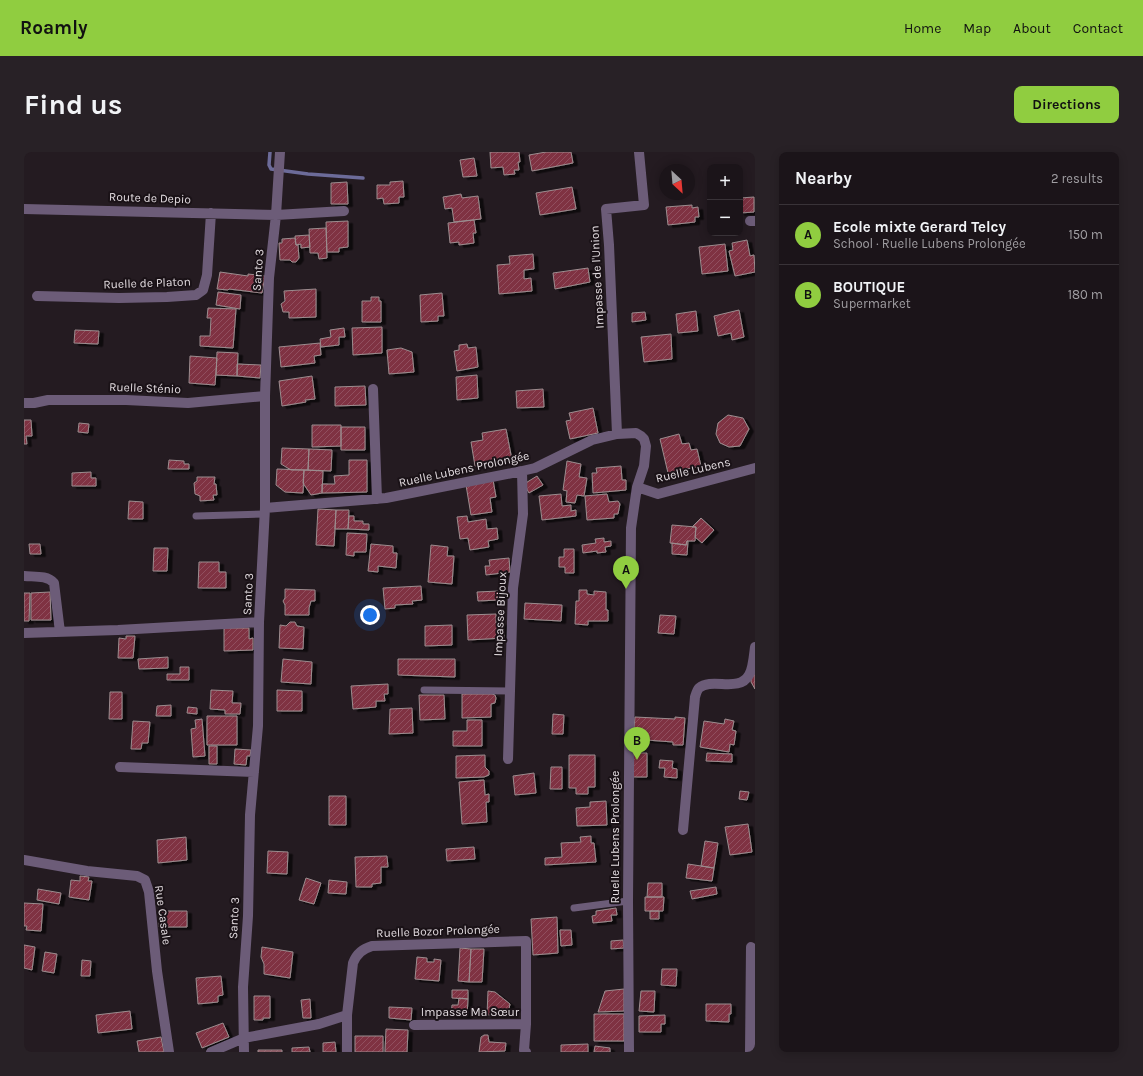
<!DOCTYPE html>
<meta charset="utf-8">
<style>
:root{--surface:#1b1419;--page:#282126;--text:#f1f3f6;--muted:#a09ea2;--line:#393338;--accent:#90cd40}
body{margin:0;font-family:Karla,sans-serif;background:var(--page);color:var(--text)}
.controls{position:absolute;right:12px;top:12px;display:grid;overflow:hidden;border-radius:8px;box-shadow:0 2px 10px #0003}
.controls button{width:36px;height:36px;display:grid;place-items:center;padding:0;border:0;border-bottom:1px solid var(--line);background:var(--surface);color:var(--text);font:20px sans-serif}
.compass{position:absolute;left:635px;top:12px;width:36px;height:36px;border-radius:50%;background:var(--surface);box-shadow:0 2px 10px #0003;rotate:154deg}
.you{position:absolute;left:346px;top:463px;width:14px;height:14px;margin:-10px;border:3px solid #fff;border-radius:50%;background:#1a73e8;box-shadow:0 0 0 6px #1a73e833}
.badge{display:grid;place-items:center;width:26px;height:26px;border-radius:50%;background:var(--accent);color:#111;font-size:13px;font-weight:700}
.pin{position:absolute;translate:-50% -33px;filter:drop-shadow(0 1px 2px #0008)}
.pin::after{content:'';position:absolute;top:21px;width:14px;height:12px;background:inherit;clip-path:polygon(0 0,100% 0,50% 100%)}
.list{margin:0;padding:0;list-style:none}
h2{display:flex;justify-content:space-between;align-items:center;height:52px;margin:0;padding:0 16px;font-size:17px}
h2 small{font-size:13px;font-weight:400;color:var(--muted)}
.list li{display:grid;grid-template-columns:26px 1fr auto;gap:12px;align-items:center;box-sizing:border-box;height:60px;padding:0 16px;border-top:1px solid var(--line)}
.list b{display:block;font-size:15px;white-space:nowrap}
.list p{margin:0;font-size:13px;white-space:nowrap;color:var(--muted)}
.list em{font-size:13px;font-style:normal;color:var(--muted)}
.map{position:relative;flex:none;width:731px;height:900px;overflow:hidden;border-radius:8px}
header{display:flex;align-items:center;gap:24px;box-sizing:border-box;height:56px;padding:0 20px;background:var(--accent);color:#111}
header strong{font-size:19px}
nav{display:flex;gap:22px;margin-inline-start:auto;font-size:14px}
.intro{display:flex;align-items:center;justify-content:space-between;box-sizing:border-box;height:96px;padding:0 24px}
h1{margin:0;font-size:28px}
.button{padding:10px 18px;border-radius:8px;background:var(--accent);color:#111;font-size:14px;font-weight:700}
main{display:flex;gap:24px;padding:0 24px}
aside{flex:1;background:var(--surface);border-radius:8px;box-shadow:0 2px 10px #0003}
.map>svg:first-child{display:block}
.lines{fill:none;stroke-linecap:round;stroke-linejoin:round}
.stream{stroke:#6c6b99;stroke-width:3.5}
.building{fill:url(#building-hatch);stroke:#9c8d8f;filter:url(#shadow)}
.lane{stroke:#6c5c78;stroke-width:7}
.street{stroke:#6c5c78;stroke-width:10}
.labels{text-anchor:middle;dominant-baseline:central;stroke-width:4;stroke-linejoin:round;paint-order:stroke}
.street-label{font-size:12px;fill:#e3dce0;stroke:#1a1217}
</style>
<header>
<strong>Roamly</strong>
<nav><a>Home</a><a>Map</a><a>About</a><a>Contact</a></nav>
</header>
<div class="intro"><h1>Find us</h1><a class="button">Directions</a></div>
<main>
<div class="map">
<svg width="731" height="900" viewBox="0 0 731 900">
<defs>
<pattern id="building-hatch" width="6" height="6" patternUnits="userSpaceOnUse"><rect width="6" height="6" fill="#7f3243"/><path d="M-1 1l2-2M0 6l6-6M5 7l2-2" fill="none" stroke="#914f5e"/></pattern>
<filter id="shadow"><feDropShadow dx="4.5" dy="2.5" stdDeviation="0" flood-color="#0009"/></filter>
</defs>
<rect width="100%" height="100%" fill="#241b21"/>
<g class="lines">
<!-- stream -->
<path class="stream" d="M246,0l-1,13 2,4 37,5 55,4"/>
</g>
<!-- building -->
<path class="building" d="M466,0h29l1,10h-2l1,8h-5l1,4 -11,1 -1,-8 -12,1z
M522,0h25l2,11 -41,8 -3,-16z
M450,6l3,18 -14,1 -3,-17z
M379,29l1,16h-5v6l-15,1 -1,-6 -6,1v-14h13v-3z
M323,30l1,22h-17v-21z
M548,35l4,22 -36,6 -4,-22z
M437,42l1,4 16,-2 3,23 -27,3 -2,-14 -7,1 -2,-12z
M730,45v15l-14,1v-15z
M668,53v3l6,-1 1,10h-4v5l-27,3 -2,-18z
M450,68l2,13h-3l1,10 -15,2v-3l-9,1 -2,-20z
M324,69v26l-9,1v4h-12l-1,-30z
M302,76l1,30 -8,1 -1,-6h-8l-1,-24z
M285,83l1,12 -9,1v-4l-5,1 -1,-9z
M271,86l1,7h2l1,13 -3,4h-4l-2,-2h-10l-1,-17h3v-4z
M723,88l3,16 4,-1 1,17 -20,4 -6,-25 4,-1 -1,-7z
M701,92l3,27 -26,3 -3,-27z
M509,102l1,15 -10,1v9l7,-1 1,13 -33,3 -2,-29 13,-1 -1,-8z
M564,116l2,14 -35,7 -2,-16z
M196,120l28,4v-2l17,2 -3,17 -33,-4 -1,1 -11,-1z
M292,137v28l-27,1v-6h-6l-2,-8 4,-3 -1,-10z
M194,140l23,3 -1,14 -24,-4z
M418,141l2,23h-6v5l-17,1 -1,-27z
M347,145h8v4h2v21h-19v-21h9z
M184,156l28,1 -3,39 -33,-2v-10h10l1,-18h-4z
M715,158l5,27 -12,3 -1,-7 -13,3 -4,-20z
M672,159l2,20 -20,2 -2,-19z
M621,160l1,8 -14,2v-9z
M358,175v26l-29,2 -1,-27z
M320,176l1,9h-6v8l-18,2 -1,-8 11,-2 -1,-7z
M51,178l24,1 -1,13 -24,-1z
M647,182l1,25 -28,3 -3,-25z
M296,191l1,12 -7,1 1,7 -34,4 -2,-20z
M443,192l1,4 8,-1 2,20 -21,4 -3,-20 5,-1v-5z
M377,196l11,4 2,20 -25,2 -2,-24z
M193,200l21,1 -1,23 -21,-1z
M166,204l27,2 -2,27 -26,-2z
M213,212l24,1 -1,13 -23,-2z
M453,223l1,23 -21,2 -1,-23z
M288,224l3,23 -10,1 1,2 -24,4 -3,-25z
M341,234l1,19 -31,1v-19z
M519,237l1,18 -27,1 -1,-17z
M569,256l5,25 -28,6 -4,-18 5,-1 -2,-7z
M704,263l15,3 6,11 -9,17 -11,1 -9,-4 -4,-9 2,-11z
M0,268h7l1,16h-6l1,8h-3z
M55,271l10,1 -1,9 -10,-1z
M288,273h29v21l-29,1z
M317,275h24v23h-24z
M482,277l6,31 -37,6 -4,-24 12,-2 -1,-7z
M655,282l3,10 7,-1 2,7 6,-1 4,17 -33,7 -8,-34z
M258,296l27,1 -1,21h-17l-10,-6z
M285,297l23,1 -1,21 -23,-1z
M145,308l15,1v3h5v5h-21z
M325,308h18v32l-45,1v-9h13l-1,-8 15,-1z
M543,309l14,3 -2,13 8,1 -3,18 -7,-1 -2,8 -9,-1 1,-11 -4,-1z
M597,314l1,14h4v10l-33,3 -1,-20h5l-1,-5z
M253,317l27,1 -1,23 -18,-1 -9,-7z
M280,318l19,1 -1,22 -11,2 -8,-12z
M67,320v6h5v8h-24v-13z
M513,324l6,9 -14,8 -5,-9z
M173,325h18l-1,7h2l1,11h-4l1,5 -14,1v-5l-5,-2 -1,-11 3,-2z
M469,328l3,17 -6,1 2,14 -21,3 -5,-30z
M537,342l1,12 9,-1v6l5,-1v6l-34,4 -3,-24z
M583,342l2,8 9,-1 2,3 -2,10h-4v4l-27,2 -2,-24z
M105,349l14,1v17h-15z
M294,357l18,1 -2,36 -18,-1z
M312,358h13l-1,19h-13z
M325,364h5v5h9v3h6v6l-21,-1z
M443,364l1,6 18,-3 1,10 10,-1 1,11 -10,2 1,6 -19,3 -2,-12 -8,1 -3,-22z
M677,366l13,12 -12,13 -7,-6 1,-10h-4z
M648,373l24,2 -1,14h-8l-1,4 -16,-2z
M323,381l20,1 -1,18h-12v4l-8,-1z
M580,386v4l7,-1v5l-6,1 1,5 -9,1v-2l-14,2 -1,-8 14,-2 -1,-4z
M663,389h1l-1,14 -15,-1v-11l14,2z
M5,392h11l1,10h-11z
M347,392l22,2v7h4l-1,15 -18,-2v6l-10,-1z
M407,393l17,2 -1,9h7l-2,28 -24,-2z
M130,396h14l-1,23h-14z
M540,397h10v24h-9v-6h-6v-10h5z
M485,406l1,14 -24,3 -1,-9h5l-1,-6z
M175,410h20v10h7v16h-28z
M397,434l1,14 -10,1 1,3 -18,1v3l-10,1 -2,-21z
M261,437l30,1v11h-4l-2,7v7h-24v-10l-2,-4 2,-3z
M555,438h8v4l7,1v-4l12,1v18h2v11h-20v4l-13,-1 1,-23h3z
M475,439v9l-21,1 -1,-9z
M26,440l1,28h-20v-27z
M0,441h6l-1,28h-5z
M501,451l37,2 -1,16 -37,-2z
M472,462v9h7l1,15 -36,2 -1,-25z
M636,463l16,1 -2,18 -16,-1z
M266,470h5l2,4 7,1 -1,22 -24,-1 1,-23 6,1z
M428,473v20l-27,1v-20z
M200,476h25v11l4,-1v12l-29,1z
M102,484h9l-2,22h-15l1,-20 7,1z
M144,505v11l-29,1 -1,-10z
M259,507l29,3 -1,22 -30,-2z
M374,507h57v18l-57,-2z
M729,510h2v27l-4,-7z
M156,515h9v13h-22v-6h13z
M364,532v10h-4l1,7h-9v6l-23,2 -2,-23z
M187,538l22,1 -1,12h9l-1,11h-15v-4l-15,-1z
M253,538l25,1v20h-25z
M86,540h12v27h-13z
M438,542h30l3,1 1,3 -1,5 -4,1v13l-29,1z
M395,543h25l1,24 -25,1z
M147,553v11h-15l1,-10z
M164,555l9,1v6l-10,-1z
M388,556l1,25 -24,1 1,-25z
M529,562l11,1 -1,19h-11z
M183,564h30v29h-30z
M611,565l40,2v-2l10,1 -2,27h-10v-3l-40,-3z
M178,567l3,37 -12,1 -2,-28 5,-1 -1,-8z
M701,567l9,2 -2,9 4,1 -2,14 -4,-1 -1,8 -29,-5 4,-26 20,3z
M443,568h15v26h-29v-15h14z
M109,569l17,1 -2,21h-6l-1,6h-10z
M185,594h8v18h-8z
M211,597l16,1 -1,6h-3l-1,9 -12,-1z
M609,601h14v24h-14z
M683,601l25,1v8l-26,-1z
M461,603v12l4,4v4l-5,2 -28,1v-22z
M545,603h26v32h-7v7h-12v-6h-7z
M636,608l13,1 -1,7 5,1v9l-13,-1 1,-9h-6z
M527,615h11v22h-12z
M510,621l2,20 -21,2 -2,-19z
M460,628l1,15 4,-1v8h-3l1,20 -25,2 -3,-42z
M716,639l9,1 -2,8 -8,-1z
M305,644h17v29h-17z
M582,649l1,24 -30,1 -1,-18 14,-1v-5z
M724,672l4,28 -22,3 -5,-28z
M567,684v7h3l2,19 -51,3v-7l17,-1 -1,-14 20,-1 -1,-5z
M162,685l1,23 -29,3 -1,-23z
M681,689l13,2 -4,25 -13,-2z
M450,695l1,12 -28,2 -1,-12z
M244,699l20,1 -1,22 -20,-1z
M363,704l1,11h-7v16l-9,1v3h-16l-1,-30z
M664,712l26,4 -2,13 -26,-3z
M56,724l9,1 -1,4h4l-3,19 -20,-3 2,-17 9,1z
M282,726l15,5 -7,21 -15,-4z
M305,728l18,2 -1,12 -18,-1z
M624,731h14v14h-15z
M692,735l1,7 -25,5 -2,-8z
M14,737l23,4 -2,11 -22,-4z
M621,745h19l-1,14h-18z
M0,751l19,1 -2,27 -15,-1 1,-4h-3z
M592,756l1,7h-6l1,6 -19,2 -1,-7 4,-1v-4z
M135,759h28v16h-28z
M626,759h9v8h-9z
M533,765l1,36 -25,2 -2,-36z
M536,778h11l1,15 -11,1z
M599,788l1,8 -13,1v-8z
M0,793l11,2 -3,23 -8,-2z
M238,795l31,5 -3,26 -26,-4v-10l-3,-7z
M436,796l11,1 -2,33 -11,-1z
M447,797h13l-2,33h-13z
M21,800l12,2 -3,19 -12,-2z
M393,805l10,1v4h7v-3l7,1 -2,21 -24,-2z
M58,808l9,1 -1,15h-9z
M638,817h15l-1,17 -15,-1z
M197,824l2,19 -5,1v6l-20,2 -2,-26z
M600,837v22l-26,1 7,-21z
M428,838h16v9l-16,-1z
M464,839l7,1 15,12 -2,10 -21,1z
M617,839h14l-1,21 -15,-1z
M230,844h16v22h-7v2h-9z
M435,846l9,1 -1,17 -16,-1 1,-10h6z
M286,847l1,19h-8l-2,-18z
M682,852h25v10h-2v8l-23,-1z
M365,855l23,1 -1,12 -22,-2z
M106,859l2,18 -34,4 -2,-18z
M570,862h30v27h-30z
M641,863v9h-4v8h-22v-16z
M199,871l6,14 -27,11 -6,-15z
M362,877l22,1 -1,22h-22z
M460,883h4l1,7 17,1 -1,8 -26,1 2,-15z
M331,884h28v16h-28z
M137,885l3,15h-25l-2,-11z
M311,890l1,10h-13v-9z
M564,892v8h-27v-7z
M571,894l15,2v4h-16z
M285,895l1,5h-18v-4z
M234,898h24v2h-24z"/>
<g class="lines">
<!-- lane -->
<path class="lane" d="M172,364l69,-2
M400,538l86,1
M550,756l54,-7"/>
<!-- street -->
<path class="street" d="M0,57l252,6 68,-4
M726,69h5
M13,144l82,2 48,-1 29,-2 7,-5 4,-15 4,-62
M349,237l4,110
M0,251h10l14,-3h78l62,3 77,-7
M593,282l-8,-189 -3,-36 38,-4 -5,-53
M613,335l21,7 97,-26
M241,356l121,-10 136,-27 13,-3 57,-28 25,-6 19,-1 5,3 3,3 2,7 -2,20 -7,21 -6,41 -3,373 1,151
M0,424c10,1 23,-1 30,7l6,49
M0,481l94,-3 141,-8
M484,607l5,-171 10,-74 -1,-43
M96,615l134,5
M659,678l12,-133c1,-3 2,-7 4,-9 13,-11 40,5 50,-13 4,-6 5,-20 6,-28
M0,708l63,11 50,5 8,4 4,12 8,79 12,81
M390,873l112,-1
M187,900l33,-14 75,-14 28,-9
M220,900l-1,-65 5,-71 2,-101 8,-89 1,-104 6,-114v-112l4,-118 7,-63 4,-63
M323,900v-37l6,-52c4,-10 10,-14 19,-17l154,-5v83l-2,26 2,2
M726,900l1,-105"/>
</g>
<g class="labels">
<!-- street labels -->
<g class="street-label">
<text transform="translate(126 46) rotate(2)">Route de Depio</text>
<text transform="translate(234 118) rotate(-86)">Santo 3</text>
<text transform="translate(573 125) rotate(-93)">Impasse de l'Union</text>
<text transform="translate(123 131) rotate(-2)">Ruelle de Platon</text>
<text transform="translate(121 236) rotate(2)">Ruelle Sténio</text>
<text transform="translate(440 317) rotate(-12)">Ruelle Lubens Prolongée</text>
<text transform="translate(669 318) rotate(-13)">Ruelle Lubens</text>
<text transform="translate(224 442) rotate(-87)">Santo 3</text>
<text transform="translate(476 462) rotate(-87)">Impasse Bijoux</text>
<text transform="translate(591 685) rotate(-90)">Ruelle Lubens Prolongée</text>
<text transform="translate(139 763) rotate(82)">Rue Casale</text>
<text transform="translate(210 766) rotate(-87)">Santo 3</text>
<text transform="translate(414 779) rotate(-2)">Ruelle Bozor Prolongée</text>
<text x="446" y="860">Impasse Ma Sœur</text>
</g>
</g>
</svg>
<div class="controls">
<button>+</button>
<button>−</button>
</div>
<svg class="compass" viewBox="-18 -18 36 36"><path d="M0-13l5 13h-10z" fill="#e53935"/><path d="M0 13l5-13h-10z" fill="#a09ea2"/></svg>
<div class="you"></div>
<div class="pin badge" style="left:602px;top:437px">A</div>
<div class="pin badge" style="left:613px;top:608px">B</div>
</div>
<aside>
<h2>Nearby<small>2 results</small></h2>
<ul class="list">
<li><span class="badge">A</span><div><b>Ecole mixte Gerard Telcy</b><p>School · Ruelle Lubens Prolongée</p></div><em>150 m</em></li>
<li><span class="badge">B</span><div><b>BOUTIQUE</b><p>Supermarket</p></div><em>180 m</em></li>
</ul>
</aside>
</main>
